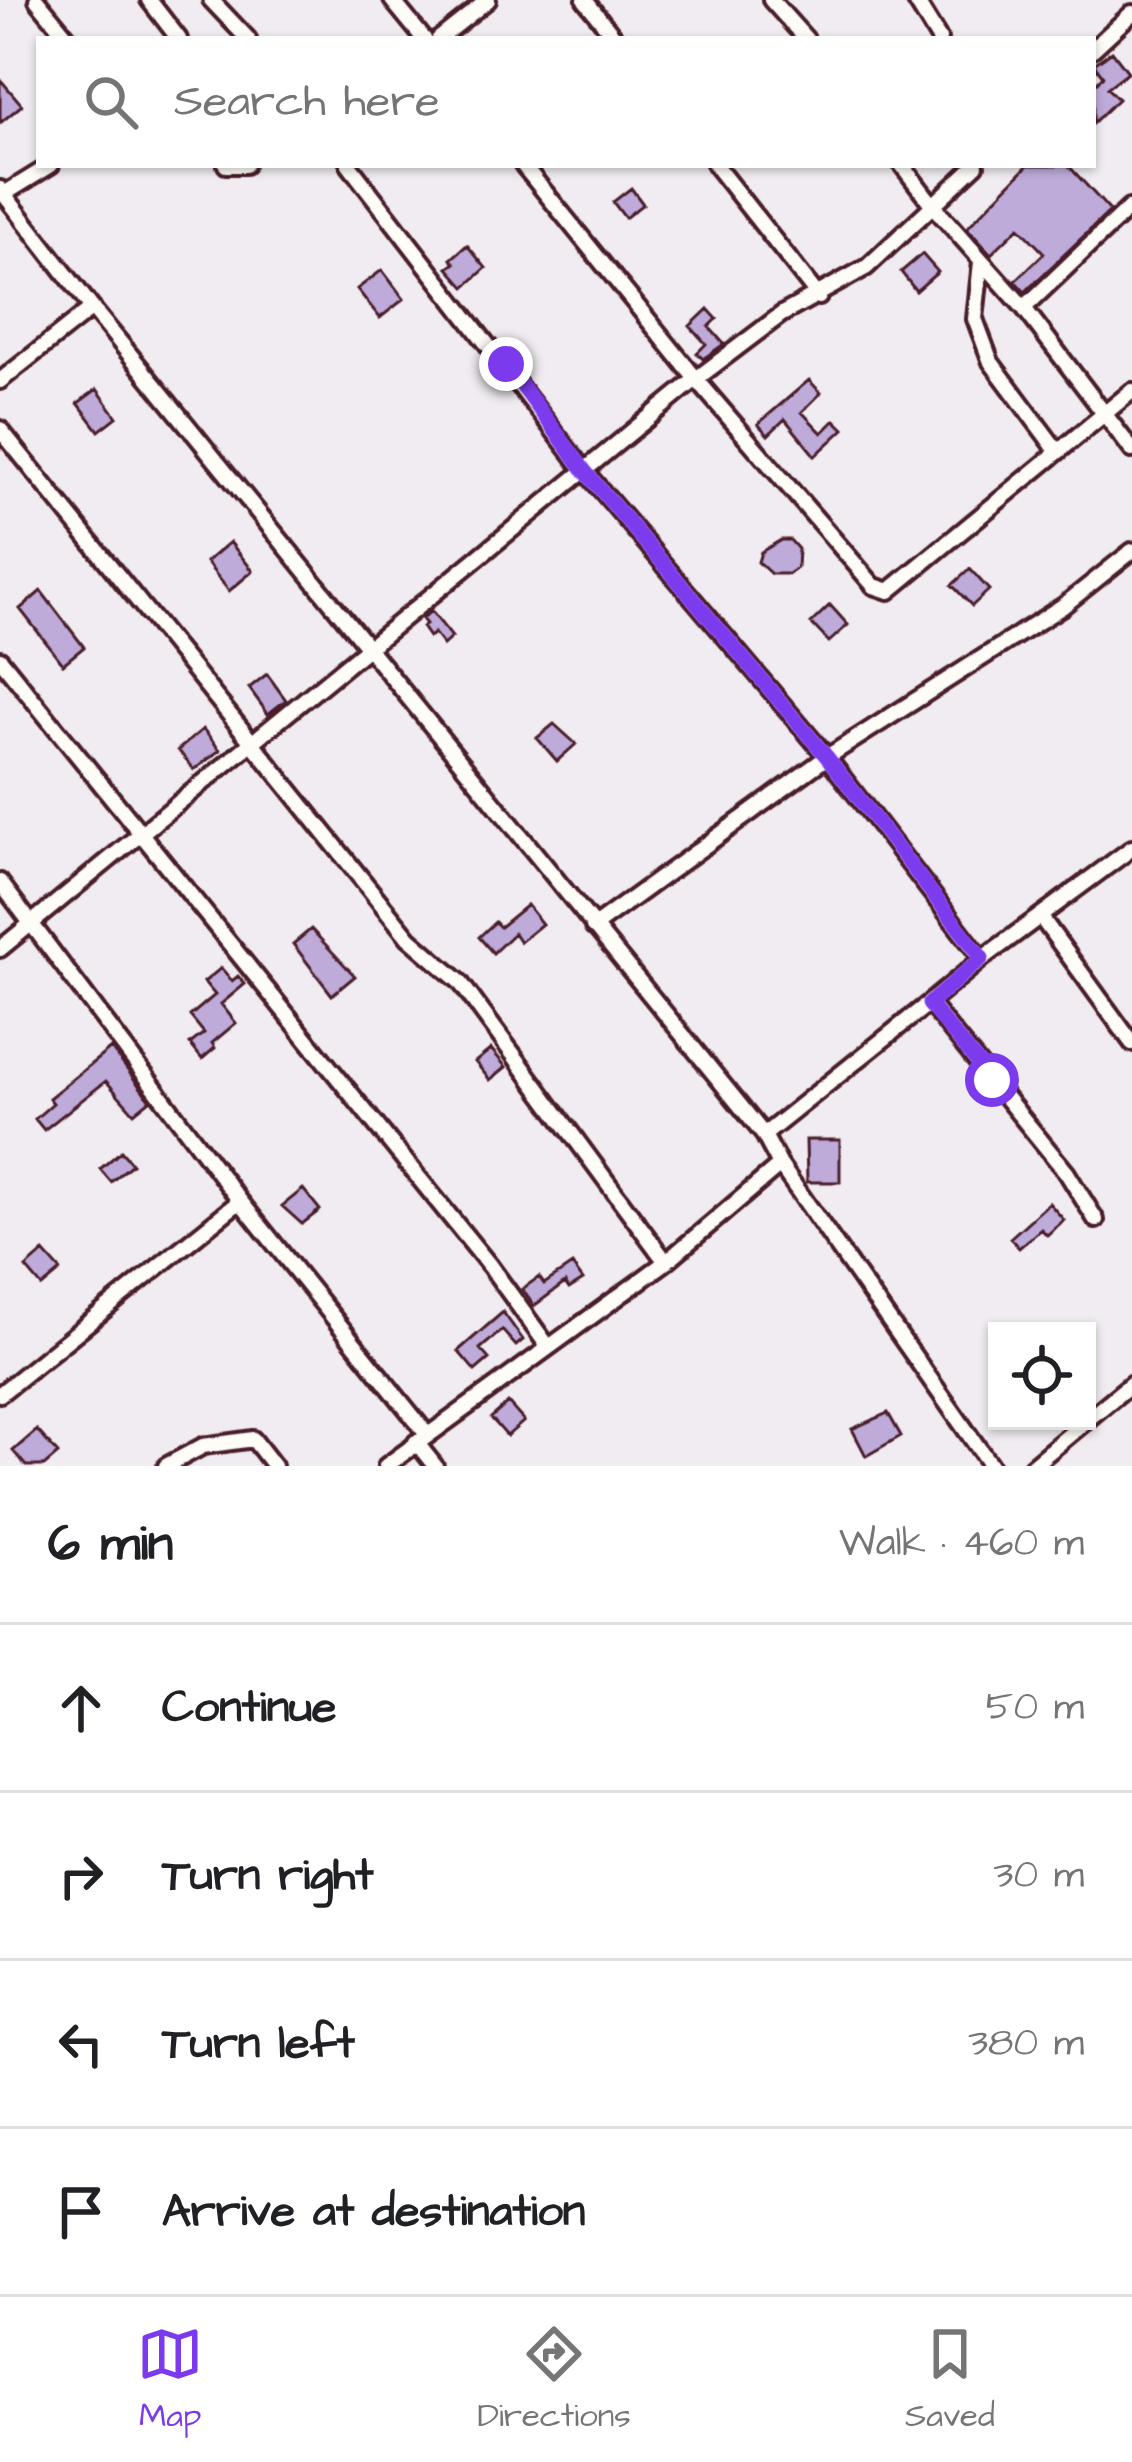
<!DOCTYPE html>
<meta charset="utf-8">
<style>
:root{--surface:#fff;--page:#f6f6f6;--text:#202124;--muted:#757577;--line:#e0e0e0;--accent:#7c3aed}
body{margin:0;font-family:"Architects Daughter",sans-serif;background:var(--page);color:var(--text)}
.controls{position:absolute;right:36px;bottom:36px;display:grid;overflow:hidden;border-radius:0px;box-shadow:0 3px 9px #0004}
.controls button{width:108px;height:108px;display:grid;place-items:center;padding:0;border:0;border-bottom:3px solid var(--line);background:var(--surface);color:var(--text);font:60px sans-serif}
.stop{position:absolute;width:36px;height:36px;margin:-27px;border:9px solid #7c3aed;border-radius:50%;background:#fff}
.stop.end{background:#7c3aed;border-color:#fff;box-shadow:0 3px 12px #0008}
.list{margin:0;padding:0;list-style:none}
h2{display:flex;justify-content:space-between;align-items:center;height:156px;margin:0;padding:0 48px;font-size:51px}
h2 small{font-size:39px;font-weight:400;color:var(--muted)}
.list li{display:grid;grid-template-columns:78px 1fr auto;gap:36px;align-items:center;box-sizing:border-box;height:168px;padding:0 48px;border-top:3px solid var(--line)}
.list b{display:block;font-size:45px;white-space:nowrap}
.list em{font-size:39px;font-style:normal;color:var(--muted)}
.icon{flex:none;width:66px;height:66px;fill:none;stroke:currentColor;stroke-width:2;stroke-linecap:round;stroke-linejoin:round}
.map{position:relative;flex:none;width:1132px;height:1466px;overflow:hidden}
.search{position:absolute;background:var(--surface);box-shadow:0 3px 9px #0004;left:36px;right:36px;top:36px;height:132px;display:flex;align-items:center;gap:30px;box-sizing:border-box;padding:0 42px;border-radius:0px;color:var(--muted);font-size:45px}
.sheet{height:828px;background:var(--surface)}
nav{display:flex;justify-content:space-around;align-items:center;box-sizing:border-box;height:168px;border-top:3px solid var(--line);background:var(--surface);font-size:33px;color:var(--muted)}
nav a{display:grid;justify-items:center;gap:6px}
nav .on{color:var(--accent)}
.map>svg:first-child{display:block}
.building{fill:#beabda;stroke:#4a1f2b;stroke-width:3}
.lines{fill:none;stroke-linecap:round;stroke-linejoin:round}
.street-casing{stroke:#4a1f2b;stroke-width:22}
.street{stroke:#fdfcf7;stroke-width:14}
.route{stroke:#7c3aed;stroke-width:15}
</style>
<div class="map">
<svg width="1132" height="1466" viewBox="0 0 1132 1466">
<rect width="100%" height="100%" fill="#f0ecf1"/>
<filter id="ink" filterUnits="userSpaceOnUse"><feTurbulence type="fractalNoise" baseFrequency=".00833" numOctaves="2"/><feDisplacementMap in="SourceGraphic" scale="24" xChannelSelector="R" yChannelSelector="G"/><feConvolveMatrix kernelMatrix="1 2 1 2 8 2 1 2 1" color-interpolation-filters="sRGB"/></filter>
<g filter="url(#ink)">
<!-- building -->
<path class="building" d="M1112,51l16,21 -21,16 11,11 -25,24v-37l10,-10 -9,-12z
M0,79l22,26 -22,18z
M1028,165h40l42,46 -85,81 -10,-11 29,-28 -25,-26 -28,27 -24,-26z
M631,188l12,16 -18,14 -12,-16z
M467,245l19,23 -21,19 -17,-19 7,-5 -4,-4z
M922,254l16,18 -22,19 -15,-19z
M382,270l22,29 -24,19 -23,-29z
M708,309l9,10 -8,8 15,17 -21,15 -6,-6 9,-9 -16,-18z
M809,380l12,13 -19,19 20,21 13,-13 9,9 -29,27 -30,-37 -17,16 -10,-11z
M97,389l20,28 -18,14 -21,-28z
M781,540h9l8,9 -1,19 -8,6h-18l-13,-12 3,-10z
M230,542l23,29 -24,20 -23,-29z
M970,569l19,21 -17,16 -20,-21z
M41,591l43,56 -21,17 -43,-55z
M830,605l18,20 -19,17 -18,-19z
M431,611l21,26 -9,8 -9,-12 -5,4 -7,-10 4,-3 -4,-5z
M267,674l19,26 -18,14 -19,-26z
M554,724l22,20 -19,17 -20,-23z
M203,729l17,21 -26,20 -16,-20z
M527,905l15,19 -22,18 -6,-9 -21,20 -14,-16 16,-15 5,5z
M311,929l44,47 -23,19 -39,-51z
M221,968l11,13 6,-5 7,8 -24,20 15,19 -24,20 3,5 -13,11 -12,-15 14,-11 -14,-17 25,-21 -11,-13z
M111,1048l39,52 -16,13 -28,-32 -62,49 -9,-11 18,-16 -4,-5z
M491,1049l15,18 -16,13 -15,-18z
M806,1140h34v42h-33z
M121,1151l11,13 -21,18 -11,-13z
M303,1189l17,21 -18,14 -20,-18z
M1049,1203l15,17 -17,15 -6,-6 -22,19 -9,-10z
M44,1252l17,19 -19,16 -16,-19z
M572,1265l11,15 -14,9 -4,-6 -31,23 -12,-17 17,-12 5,7z
M503,1312l20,28 -7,6 -14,-16 -22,19 9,10 -14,12 -17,-20z
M508,1403l16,18 -17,15 -16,-18z
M888,1413l13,23 -35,20 -14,-27z
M37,1430l21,24 -14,12h-18l-13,-15z"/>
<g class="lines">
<defs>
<path id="street" d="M37,0l32,39
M149,0l30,39
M211,0l37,39
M392,0l32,39
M585,0l31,39
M771,0l35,39
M915,0l24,39
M439,39l49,-39
M1093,49l39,-36
M226,165h19
M349,165l235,305 243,287 155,202
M523,165l173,214 178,207 15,5 243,-200
M715,165l104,132
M902,165l32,42 90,101 105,-100 3,2
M0,189l92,119 672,827 16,30 211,301
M4,194l47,-29
M981,262l-6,57 16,43 67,90
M1024,308l108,142
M0,381l92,-73
M0,429l409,509 51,44 206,280
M0,659l490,607 57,79
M0,882l240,319 186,232
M1040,916l92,127
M593,927l234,-170 236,-151 69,-55
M0,949l696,-570 86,-65 85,-47 109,-102
M929,1003l53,-44 150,-111
M764,1135l165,-132 138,170 29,47
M0,1394l240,-193
M1087,1420l45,-37
M416,1442l19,24
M166,1466l37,-20 50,-7 21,27
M386,1466l280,-204 114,-97
M1032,1466l54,-45"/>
</defs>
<!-- street casing -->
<use href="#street" class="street-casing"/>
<!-- street -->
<use href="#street" class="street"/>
</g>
</g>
<g class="lines" filter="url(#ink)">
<!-- route -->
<path class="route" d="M506,364l78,106 243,287 155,201 -53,46 63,76"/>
</g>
</svg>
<div class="controls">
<button><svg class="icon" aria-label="locate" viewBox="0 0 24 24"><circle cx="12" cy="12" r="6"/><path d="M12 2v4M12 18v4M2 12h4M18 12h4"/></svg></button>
</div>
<div class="stop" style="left:992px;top:1080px"></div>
<div class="stop end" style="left:506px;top:364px"></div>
<div class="search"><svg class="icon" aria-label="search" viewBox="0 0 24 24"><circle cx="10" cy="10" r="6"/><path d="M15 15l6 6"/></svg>Search here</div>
</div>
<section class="sheet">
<h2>6 min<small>Walk · 460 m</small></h2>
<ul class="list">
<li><svg class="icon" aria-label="ahead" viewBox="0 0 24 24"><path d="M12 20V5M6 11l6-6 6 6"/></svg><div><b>Continue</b></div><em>50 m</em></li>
<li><svg class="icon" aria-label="right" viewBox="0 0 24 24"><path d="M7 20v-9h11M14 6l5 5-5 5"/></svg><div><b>Turn right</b></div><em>30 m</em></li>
<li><svg class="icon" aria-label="left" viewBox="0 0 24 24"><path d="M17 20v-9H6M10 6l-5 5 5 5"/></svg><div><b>Turn left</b></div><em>380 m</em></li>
<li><svg class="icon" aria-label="arrive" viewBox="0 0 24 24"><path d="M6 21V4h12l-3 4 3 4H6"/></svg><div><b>Arrive at destination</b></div></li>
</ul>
</section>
<nav>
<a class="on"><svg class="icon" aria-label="map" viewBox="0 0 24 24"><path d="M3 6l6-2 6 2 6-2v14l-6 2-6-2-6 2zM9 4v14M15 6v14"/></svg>Map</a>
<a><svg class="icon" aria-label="directions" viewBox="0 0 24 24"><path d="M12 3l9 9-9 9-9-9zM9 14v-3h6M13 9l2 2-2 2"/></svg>Directions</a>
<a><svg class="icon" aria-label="saved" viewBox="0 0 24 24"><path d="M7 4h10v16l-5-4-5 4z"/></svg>Saved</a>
</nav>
